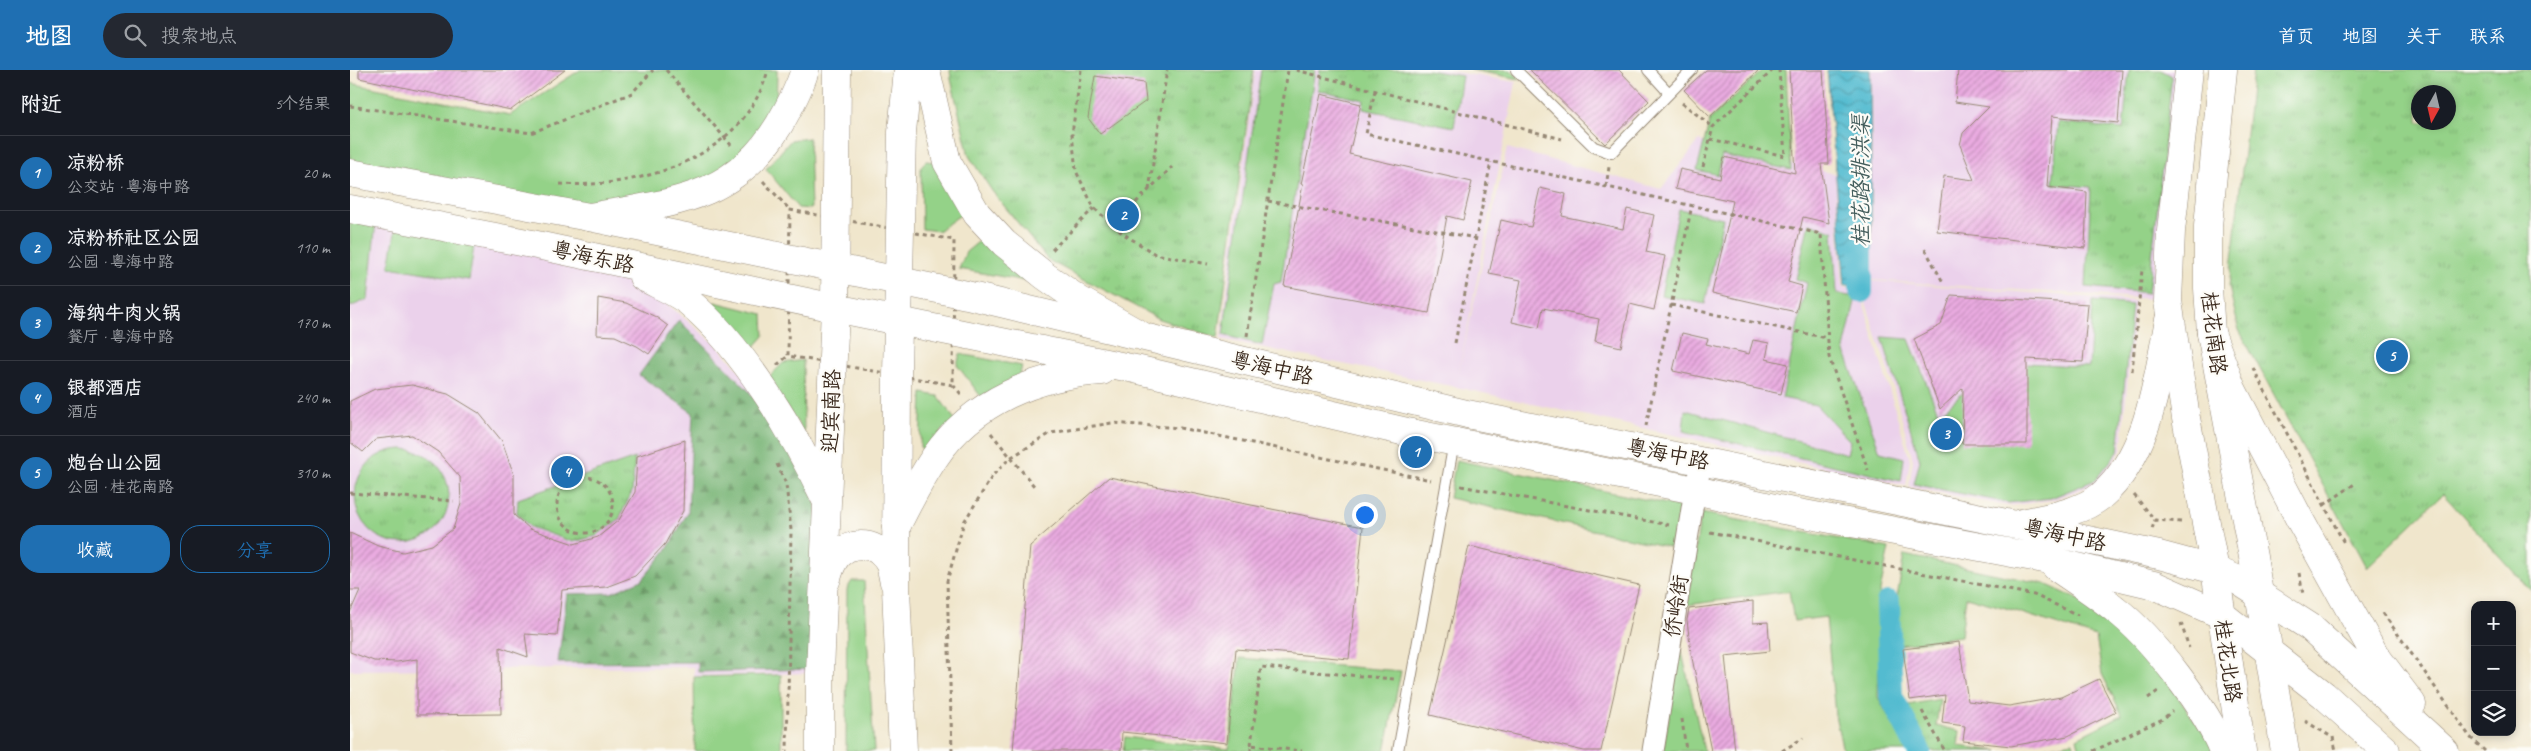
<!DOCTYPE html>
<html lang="zh">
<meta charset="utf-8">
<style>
:root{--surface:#171b24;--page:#242831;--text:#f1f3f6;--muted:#9ea1a6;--line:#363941;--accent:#1f6fb2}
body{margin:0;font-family:Caveat,"LXGW WenKai TC",sans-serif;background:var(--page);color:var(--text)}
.controls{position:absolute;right:15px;bottom:15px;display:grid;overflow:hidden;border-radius:10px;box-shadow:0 2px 8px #0003}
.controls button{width:45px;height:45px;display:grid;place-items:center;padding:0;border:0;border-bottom:1px solid var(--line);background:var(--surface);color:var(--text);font:25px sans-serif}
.compass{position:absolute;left:2061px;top:15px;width:45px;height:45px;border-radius:50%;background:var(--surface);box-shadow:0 2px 8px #0003;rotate:188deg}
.you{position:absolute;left:1014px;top:444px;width:18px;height:18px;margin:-12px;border:4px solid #fff;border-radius:50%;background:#1a73e8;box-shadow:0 0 0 8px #1a73e833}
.badge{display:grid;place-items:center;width:32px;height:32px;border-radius:50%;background:var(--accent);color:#fff;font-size:16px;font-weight:700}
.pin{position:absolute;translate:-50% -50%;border:2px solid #fff;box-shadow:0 1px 5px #0006}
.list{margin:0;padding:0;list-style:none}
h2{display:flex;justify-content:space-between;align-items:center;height:65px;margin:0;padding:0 20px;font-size:21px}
h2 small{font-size:16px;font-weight:400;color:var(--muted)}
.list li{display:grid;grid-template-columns:32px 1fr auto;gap:15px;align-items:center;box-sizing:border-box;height:75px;padding:0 20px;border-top:1px solid var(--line)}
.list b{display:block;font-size:19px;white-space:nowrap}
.list p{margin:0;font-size:16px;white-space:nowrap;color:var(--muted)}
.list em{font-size:16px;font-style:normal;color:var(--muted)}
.actions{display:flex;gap:10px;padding:15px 20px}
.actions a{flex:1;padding:11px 0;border:1px solid var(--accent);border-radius:20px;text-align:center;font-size:18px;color:var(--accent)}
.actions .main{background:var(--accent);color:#fff}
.icon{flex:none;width:28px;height:28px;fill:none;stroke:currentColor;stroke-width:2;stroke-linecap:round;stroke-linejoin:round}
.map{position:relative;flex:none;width:2181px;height:681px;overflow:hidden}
header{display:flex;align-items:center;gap:30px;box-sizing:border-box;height:70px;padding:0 25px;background:var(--accent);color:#fff}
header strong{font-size:24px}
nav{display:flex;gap:28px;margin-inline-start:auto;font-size:18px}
.search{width:350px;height:45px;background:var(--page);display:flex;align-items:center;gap:12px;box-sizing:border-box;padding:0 18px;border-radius:28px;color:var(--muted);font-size:19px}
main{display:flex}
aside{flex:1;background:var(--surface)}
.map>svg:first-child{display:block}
.built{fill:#ebd1eb}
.grass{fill:#94d288;stroke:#687e53}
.forest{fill:url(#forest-firs);stroke:#596f49}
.park{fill:url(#park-tufts);stroke:#687e53;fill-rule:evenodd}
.water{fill:url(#water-waves);stroke:#467277}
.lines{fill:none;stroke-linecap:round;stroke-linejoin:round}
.canal{stroke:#52bbd0;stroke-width:24}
.building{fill:url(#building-hatch)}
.lane-casing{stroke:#968875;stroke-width:12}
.street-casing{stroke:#968875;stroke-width:23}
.secondary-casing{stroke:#968875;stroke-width:29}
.primary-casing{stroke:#968875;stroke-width:29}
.highway-casing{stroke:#968875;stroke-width:29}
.path{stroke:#968875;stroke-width:3;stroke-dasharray:4 4;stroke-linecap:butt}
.lane{stroke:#fff;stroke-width:10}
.street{stroke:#fff;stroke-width:21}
.secondary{stroke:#fff;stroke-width:28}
.primary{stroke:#fff;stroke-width:28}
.highway{stroke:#fff;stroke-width:28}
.labels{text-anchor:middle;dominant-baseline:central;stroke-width:4.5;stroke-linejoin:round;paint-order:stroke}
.street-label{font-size:21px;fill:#3b2a1e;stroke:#fdfcf7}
.water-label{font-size:22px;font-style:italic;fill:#435d5c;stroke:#fdfcf7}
</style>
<header>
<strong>地图</strong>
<div class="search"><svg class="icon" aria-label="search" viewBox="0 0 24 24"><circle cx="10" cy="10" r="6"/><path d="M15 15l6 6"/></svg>搜索地点</div>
<nav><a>首页</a><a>地图</a><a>关于</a><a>联系</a></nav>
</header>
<main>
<aside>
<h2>附近<small>5个结果</small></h2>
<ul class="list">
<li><span class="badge">1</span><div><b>凉粉桥</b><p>公交站 · 粤海中路</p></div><em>20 m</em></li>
<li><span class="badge">2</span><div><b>凉粉桥社区公园</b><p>公园 · 粤海中路</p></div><em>110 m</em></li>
<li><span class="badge">3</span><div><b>海纳牛肉火锅</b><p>餐厅 · 粤海中路</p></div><em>170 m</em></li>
<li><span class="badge">4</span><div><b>银都酒店</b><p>酒店</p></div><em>240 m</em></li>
<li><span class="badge">5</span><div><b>炮台山公园</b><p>公园 · 桂花南路</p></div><em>310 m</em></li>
</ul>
<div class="actions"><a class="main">收藏</a><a>分享</a></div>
</aside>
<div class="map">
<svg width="2181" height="681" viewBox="0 0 2181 681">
<defs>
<pattern id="forest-firs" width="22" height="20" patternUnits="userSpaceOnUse" patternTransform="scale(1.25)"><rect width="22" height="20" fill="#77b474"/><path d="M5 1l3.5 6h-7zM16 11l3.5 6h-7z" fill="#63935f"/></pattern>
<pattern id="park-tufts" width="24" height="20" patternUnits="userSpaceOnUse" patternTransform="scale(1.25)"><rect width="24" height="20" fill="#94d288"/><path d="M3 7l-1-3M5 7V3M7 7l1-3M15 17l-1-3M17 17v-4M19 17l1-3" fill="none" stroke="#80b475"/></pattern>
<pattern id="water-waves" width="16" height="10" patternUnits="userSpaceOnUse" patternTransform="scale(1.25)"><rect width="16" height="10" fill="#52bbd0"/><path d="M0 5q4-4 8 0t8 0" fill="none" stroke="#4598a8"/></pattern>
<pattern id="building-hatch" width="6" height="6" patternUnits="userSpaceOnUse" patternTransform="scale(1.25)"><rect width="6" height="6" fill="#eaabe1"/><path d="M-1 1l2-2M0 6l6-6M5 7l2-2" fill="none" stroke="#bf8bb6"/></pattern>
</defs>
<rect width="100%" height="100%" fill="#fdfcf7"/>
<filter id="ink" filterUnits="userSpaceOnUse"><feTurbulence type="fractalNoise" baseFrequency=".02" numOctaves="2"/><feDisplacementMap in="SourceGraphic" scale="10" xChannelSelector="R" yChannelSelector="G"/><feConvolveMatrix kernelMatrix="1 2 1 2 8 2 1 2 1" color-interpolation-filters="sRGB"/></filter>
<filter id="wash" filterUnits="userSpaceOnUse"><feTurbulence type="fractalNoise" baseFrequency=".0096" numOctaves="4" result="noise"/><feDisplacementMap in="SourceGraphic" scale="20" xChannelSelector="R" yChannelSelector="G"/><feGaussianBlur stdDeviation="1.12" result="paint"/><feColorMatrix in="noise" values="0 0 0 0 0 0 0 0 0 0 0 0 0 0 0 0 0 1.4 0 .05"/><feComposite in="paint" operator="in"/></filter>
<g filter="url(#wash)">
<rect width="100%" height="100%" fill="#f0e6cc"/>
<!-- built -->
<path class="built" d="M905,0h188l73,12 -58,294 49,-228 154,41 38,-48 136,33 8,113 17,4 50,169 -4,26 -450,-99 -235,-48z
M1521,0h301l5,2 -25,227 -279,-19z
M0,139l230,44 80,45 58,48 34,39 68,288 -126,3v-9l-344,3z
M1523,211l262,20 -14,150 -23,32 -46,17 -44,6 -99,-19 4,-27 -21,-78 -30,-91z"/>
<!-- grass -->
<path class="grass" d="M230,0h197l-1,50 -46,56 -142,37 -238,-46v-84l160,32z
M911,0h54l-34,212 -7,2 -12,61 -39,-10z
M1121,0h40l9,9z
M1413,0h23l5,100 -69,-15 -4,20 -21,-5 13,-51z
M459,68l2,71 -13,-1 -32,-39 25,-29z
M576,91l9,1 28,51 -25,18 -16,-2 -1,-63z
M1329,139l44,9 -18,86 -44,-9z
M0,145l26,6 -8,78 -18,8z
M1459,153l24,8 4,63 19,3 -12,52 36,103 24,6 -3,23 -218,-50 2,-21 162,44 3,-13 -34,-36 -34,-7 25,-115 -11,-4z
M46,157l79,13 -6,40 -80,-13z
M633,168l43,43 -67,-12 7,-17z
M1743,231l39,4 -14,147 -23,28 -44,18 -43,5 -94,-19 6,-24 -38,-123 27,2 30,76 58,-54 92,6z
M365,232l48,12 1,22 -14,16 -46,-42z
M610,284l62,12 -2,8 -38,24 -25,-33z
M453,290l1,72 -37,-53 16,-16z
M572,323l16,3 17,24 -28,33 -7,-6z
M1106,390l230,48 -9,41 -228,-51z
M1351,443l188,35 -9,43 -2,106 29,54h-64l-8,-36 -9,-98 -32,4 -5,-30 -102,14z
M1554,485l141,29 65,30 22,18 84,119h-136l-3,-13 45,-23 -20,-41 -6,-37 -87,-28 -43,-12 -5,39 -61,9 -4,-41z
M502,511h12l10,170h-28l1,-162z
M1331,578l23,103h-41z
M890,588l161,13 -16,80h-262l2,-14 104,12z
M431,605v76h-86l-1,-74z"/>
<!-- forest -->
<path class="forest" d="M329,250l70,71 62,97 12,42 -7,139 -118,3v-10l-140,1 9,-69 44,-1 31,-13 26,-32 20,-36 5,-99 -54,-38z"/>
<!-- park -->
<path class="park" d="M600,0h304l-36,268 -59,-19 -111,-59 -56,-69 -23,-35 -18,-77z
M970,0h108l34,6 -8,51 -91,-18 1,-9 -46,-10z
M1779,0h32l11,6 -24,217 -62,-6 5,-100 -38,-3 5,-62 65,7z
M1903,0h278v521l-88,-97 -76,73 -128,-237 -10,-43zM2068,22h30v30h-30z
M5 426a47 47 0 1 1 94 0a47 47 0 1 1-94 0Z
M285,388l-3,34 -13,27 -23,17 -23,6 -43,-15 -13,-14 1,-14z
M1590,629l-4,27 24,5 -2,15 40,5h-71l-24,-45z
M1723,672l2,9h-51z"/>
<!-- water -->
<path class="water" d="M1477,0h43l2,208 -27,8z"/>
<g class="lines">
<!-- canal -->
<path class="canal" d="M1511,179v42
M1538,533l3,93 28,55"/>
</g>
<g id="blocks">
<!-- building -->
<path class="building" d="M9,0h206l-54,40 -152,-32z
M1180,0h89l30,31 -44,43z
M1356,0h53l-49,47 -26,-27z
M1439,0h34l6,94h-8l8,59 -26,-6 -15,65 14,4 -6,26 -84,-19 21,-92 -58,-12 5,-20 40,9 4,-21 71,16z
M1608,0h164l-4,53 -66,-7 -5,71 40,5 -2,56 -148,-17 7,-55 30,4 -14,-35 3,-12 26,-26 -34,-5z
M745,6l49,7 2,18 -46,33 -12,-16z
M971,24l40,10 -12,50 123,28 -9,38 -16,-4 -18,97 -145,-27 19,-102h-2z
M1190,118l26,6 -4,22 61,13 4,-20 27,6 -8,37 19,4 -11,54 -24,-6 -9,43 -26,-6 4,-22 -56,-11 -4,20 -27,-6 9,-42 -32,-6 12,-54 30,7z
M1601,225l137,9 -5,58 -56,-3v85h-65l1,-56 -23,21 -26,-70 27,-14z
M248,228l28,5 30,14 12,9 -19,28 -12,-8 -22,-10 -18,-1z
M1332,263l26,6 -2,5 43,10 4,-14 16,3 -3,16 22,5 -7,30 -108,-23z
M62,315l36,9 31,19 23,28 12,34v40l16,14 44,15 24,-7 21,-17 16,-28 2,-36 48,-16 -2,71 -18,33 -30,32 -29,11 -44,3 -5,46 -32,-2 3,23 -28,-10 1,67 -84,1v-56l-20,3 -23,-1 -24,-9v-39l10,-23h-10v-57l28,13 25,6 29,-7 21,-16 8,-25 -1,-27 -22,-25 -26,-17 -36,4 -13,13 -13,-10v-41l25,-12z
M759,407l254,50 -14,132 -113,-10 -9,94 -105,-11 -1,19h-108l17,-205z
M1119,476l170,39 -38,166h-17l-154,-36z
M1403,531v22l15,-1 2,29 -45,5 10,95h-24l-20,-98 -4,-33 2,-11z
M1609,572l9,59 41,5 52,-9 38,-18 17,33 -48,24 -57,10 -48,-5 2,-15 -23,-3 3,-28 -35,5 -7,-51z"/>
</g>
</g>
<g filter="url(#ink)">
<use href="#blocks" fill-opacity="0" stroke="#968875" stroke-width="1"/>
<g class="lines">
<defs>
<path id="lane" d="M1166,0l78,77 17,6 81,-83
M1298,0l21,23
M1048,681l56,-309"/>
<path id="street" d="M1303,681l42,-261 7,-29"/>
<path id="secondary" d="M1839,0l-18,161 -3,70 18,117 29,152 27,181
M1873,0l-15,156v62l3,45 42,224 32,194"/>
<path id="primary" d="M0,103l239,44 378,78 167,40
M0,139l182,35 303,64 -15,365v78
M293,207c15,8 34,15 47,26 56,47 105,132 136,197
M476,511c3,-9 5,-18 11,-25 15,-17 42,-14 52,7 3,5 3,13 5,19
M553,681l-7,-163 1,-213 5,-243 6,-62"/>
<path id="highway" d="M487,0l-2,238 300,61 276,64 284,57 88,20 261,49 110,26 68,30 102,80 62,56
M576,0l21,92 30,52 27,29 41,33 34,24 65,37 323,77 549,111 143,30 56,15 19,8 76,49 135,124
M239,147c80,-14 144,-16 190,-92 10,-17 20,-36 26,-55
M1861,263l21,56 68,131 75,135 37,49
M1672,453c26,-6 58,-10 79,-27 49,-42 56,-117 68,-176
M546,457c12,-24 24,-48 39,-70 38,-56 102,-82 167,-86
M1706,497c20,14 41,27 59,42 36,27 92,100 108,142"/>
</defs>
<!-- lane casing -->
<use href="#lane" class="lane-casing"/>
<!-- street casing -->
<use href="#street" class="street-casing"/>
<!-- secondary casing -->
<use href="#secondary" class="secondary-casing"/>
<!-- primary casing -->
<use href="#primary" class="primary-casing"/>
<!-- highway casing -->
<use href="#highway" class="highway-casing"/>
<!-- path -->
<path class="path" d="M316,0l65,75
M731,0l-9,64 4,37 18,37 28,25 33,21 53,10
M946,0l266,69
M1025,20l-9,44 455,100 8,123 39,113
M1332,33l31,24
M0,36l181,27 101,-40 21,-23
M1360,69l75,17 -6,-86
M1353,97l10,-40 60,-57
M413,111l27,29
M210,114c81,5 184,-26 208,-114
M1256,117l3,-20
M799,120l18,-120
M918,131l208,37
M440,140l164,30 -1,145 -165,-29z
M763,155l59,-58
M1575,179l19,35
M702,180l42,-42
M1321,235l156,33
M897,266l41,-266
M1105,273l36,-181
M427,295l11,-9
M1903,298l92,177
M1782,301l10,-101
M603,315l8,9
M1296,356l46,-221
M641,363l43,53
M427,394l9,20 5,46 -4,221
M207 435a28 28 0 1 1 56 0a28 28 0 1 1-56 0Z
M1111,416l208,39
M0,423l104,8
M1784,425l21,25
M1974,435l32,-22
M1802,459l3,-9 26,2
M1360,462l324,63 44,20
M1949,503l4,21
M2033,543l87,124 15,14
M1831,553l8,25
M1798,628l10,-7
M1572,641l23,40
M1332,649l4,32
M1955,651l25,15
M1983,667l3,14
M901,675l10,-78 133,12
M602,681l-5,-170 17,-59 29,-47 17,-17 41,-25 61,-10 68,5 251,52
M901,681v-6l51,6
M1136,681v-1
M1432,681l21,-13
M1743,681l70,-32 9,-8"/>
<!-- lane -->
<use href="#lane" class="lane"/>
<!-- street -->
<use href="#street" class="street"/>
<!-- secondary -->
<use href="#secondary" class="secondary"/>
<!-- primary -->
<use href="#primary" class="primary"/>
<!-- highway -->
<use href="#highway" class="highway"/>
</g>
</g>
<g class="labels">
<!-- street labels -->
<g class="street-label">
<text transform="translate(243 187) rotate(12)">粤海东路</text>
<text transform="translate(1864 263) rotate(83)">桂花南路</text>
<text transform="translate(922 298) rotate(13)">粤海中路</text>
<text transform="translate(481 341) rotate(-88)">迎宾南路</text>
<text transform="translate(1318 384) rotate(11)">粤海中路</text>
<text transform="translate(1715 465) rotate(12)">粤海中路</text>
<text transform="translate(1326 536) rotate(-81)">侨岭街</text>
<text transform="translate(1878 591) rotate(82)">桂花北路</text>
</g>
<!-- water labels -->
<g class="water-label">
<text transform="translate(1511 111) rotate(-90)">桂花路排洪渠</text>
</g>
</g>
</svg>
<div class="controls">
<button>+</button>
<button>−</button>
<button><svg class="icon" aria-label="layers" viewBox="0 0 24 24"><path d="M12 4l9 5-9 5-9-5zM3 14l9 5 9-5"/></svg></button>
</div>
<svg class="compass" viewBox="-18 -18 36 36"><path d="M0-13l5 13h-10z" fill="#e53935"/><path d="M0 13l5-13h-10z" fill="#9ea1a6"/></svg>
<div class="you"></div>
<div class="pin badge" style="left:1066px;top:382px">1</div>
<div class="pin badge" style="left:773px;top:145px">2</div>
<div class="pin badge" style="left:1596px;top:364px">3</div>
<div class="pin badge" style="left:217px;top:402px">4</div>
<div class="pin badge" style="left:2042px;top:286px">5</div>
</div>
</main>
